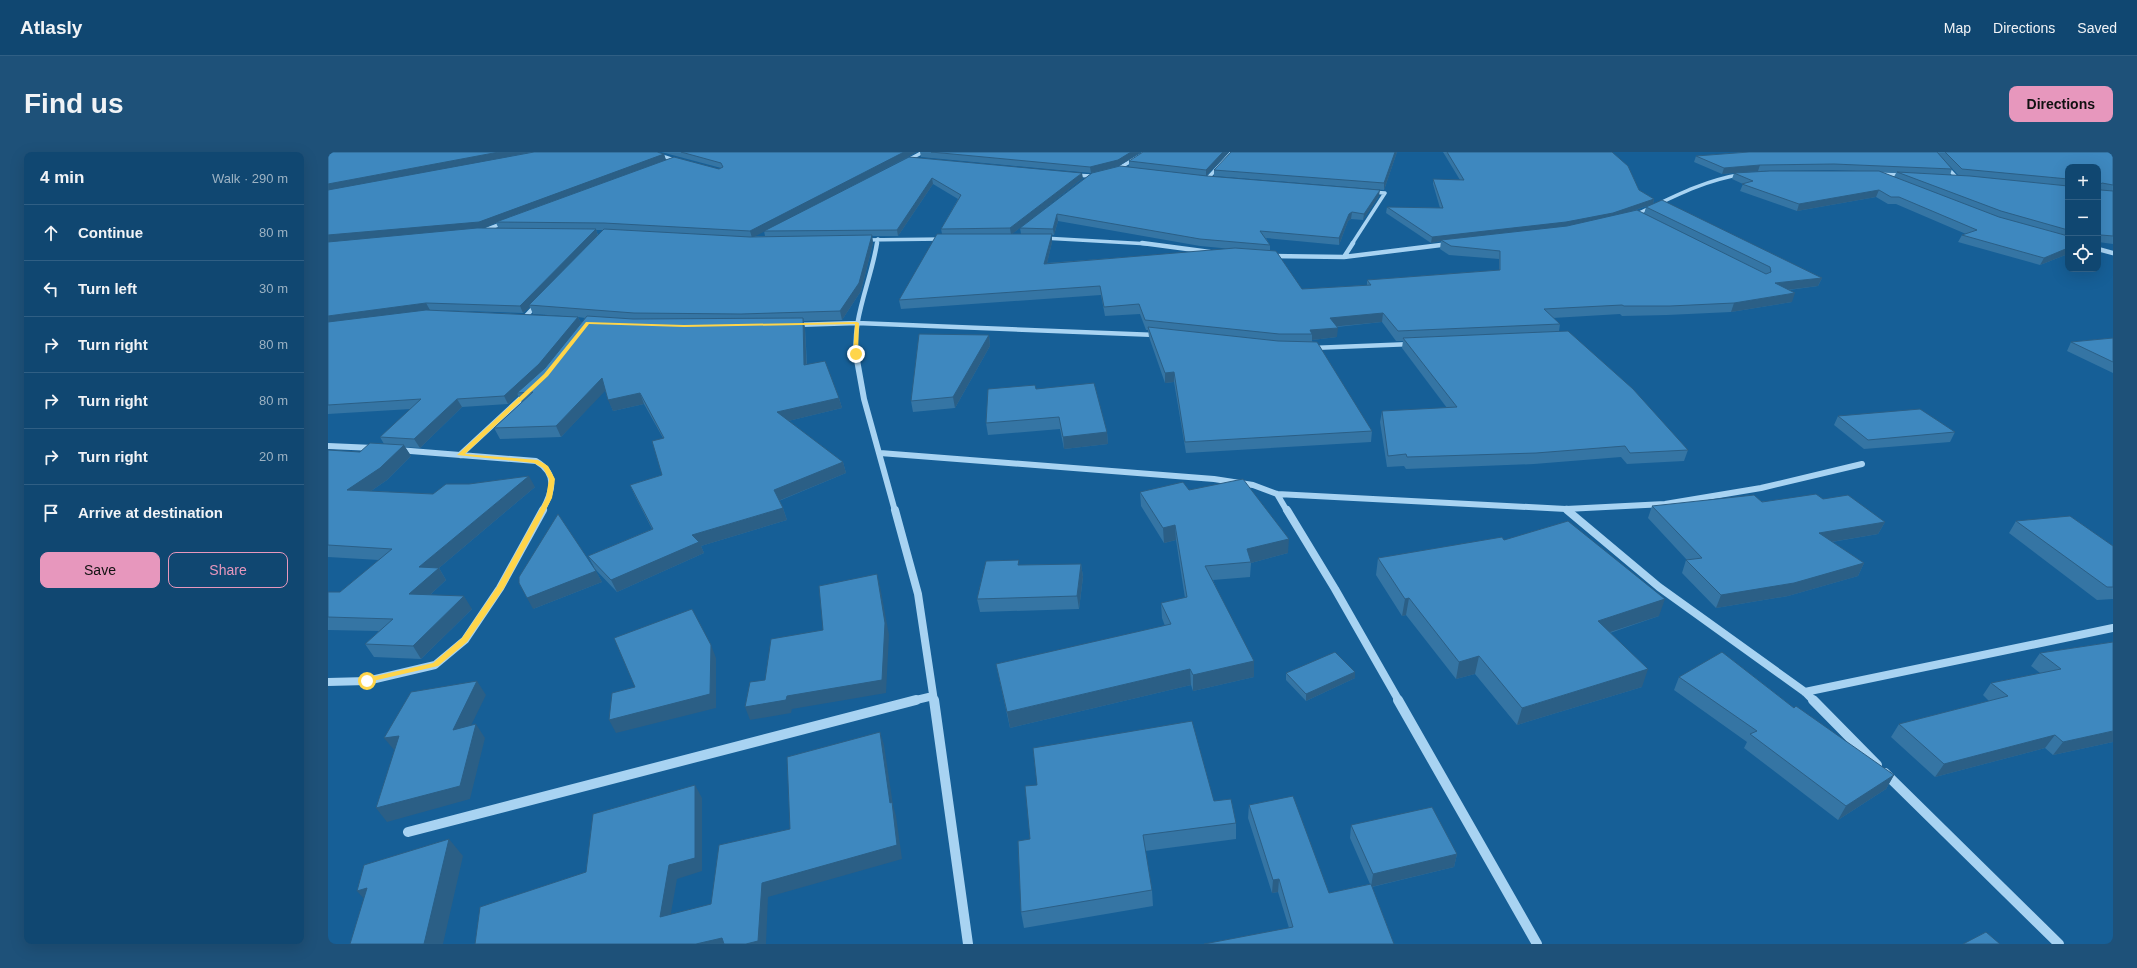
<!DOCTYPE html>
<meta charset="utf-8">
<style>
:root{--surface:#104771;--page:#1e5179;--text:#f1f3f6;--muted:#9cb2c3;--line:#305f84;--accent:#e797bd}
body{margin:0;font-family:Helvetica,sans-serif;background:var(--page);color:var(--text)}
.controls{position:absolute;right:12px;top:12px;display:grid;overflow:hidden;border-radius:8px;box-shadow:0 4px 16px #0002}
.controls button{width:36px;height:36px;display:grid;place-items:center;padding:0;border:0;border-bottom:1px solid var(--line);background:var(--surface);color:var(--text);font:20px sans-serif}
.stop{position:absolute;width:12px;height:12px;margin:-9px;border:3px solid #ffd54a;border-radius:50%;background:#fff}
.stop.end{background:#ffd54a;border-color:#fff;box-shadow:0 1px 4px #0008}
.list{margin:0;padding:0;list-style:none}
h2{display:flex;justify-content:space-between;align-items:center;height:52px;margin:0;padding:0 16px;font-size:17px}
h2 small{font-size:13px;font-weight:400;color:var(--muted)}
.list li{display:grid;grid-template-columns:26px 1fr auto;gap:12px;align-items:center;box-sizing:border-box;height:56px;padding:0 16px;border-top:1px solid var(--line)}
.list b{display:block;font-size:15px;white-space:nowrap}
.list em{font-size:13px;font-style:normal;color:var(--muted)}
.actions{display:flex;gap:8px;padding:12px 16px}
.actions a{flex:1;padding:9px 0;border:1px solid var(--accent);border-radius:8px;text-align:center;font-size:14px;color:var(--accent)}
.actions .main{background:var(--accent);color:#111}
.icon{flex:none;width:22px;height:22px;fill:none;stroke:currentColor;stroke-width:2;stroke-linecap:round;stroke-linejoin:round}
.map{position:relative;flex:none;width:1785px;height:792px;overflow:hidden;border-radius:8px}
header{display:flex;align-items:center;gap:24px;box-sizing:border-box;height:56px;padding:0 20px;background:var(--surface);border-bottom:1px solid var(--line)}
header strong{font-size:19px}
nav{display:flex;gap:22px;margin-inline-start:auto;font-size:14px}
.intro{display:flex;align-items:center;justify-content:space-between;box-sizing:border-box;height:96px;padding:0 24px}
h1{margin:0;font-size:28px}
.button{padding:10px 18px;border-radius:8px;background:var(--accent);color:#111;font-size:14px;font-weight:700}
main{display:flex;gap:24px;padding:0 24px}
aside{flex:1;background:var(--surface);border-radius:8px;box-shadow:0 4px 16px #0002}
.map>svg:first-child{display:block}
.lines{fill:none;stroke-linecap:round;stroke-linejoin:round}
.minor-far4{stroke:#a8d3f2;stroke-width:3.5}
.minor-far3{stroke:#a8d3f2;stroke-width:4.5}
.minor-far2{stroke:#a8d3f2;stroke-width:6}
.minor-far1{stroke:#a8d3f2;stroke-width:8}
.minor{stroke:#a8d3f2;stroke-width:10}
.wall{fill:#3575a4;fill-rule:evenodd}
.shaded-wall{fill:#2b5f86}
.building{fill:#3e88bf;stroke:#2b5f86}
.route{fill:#ffd54a}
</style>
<header>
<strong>Atlasly</strong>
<nav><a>Map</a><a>Directions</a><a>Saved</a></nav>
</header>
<div class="intro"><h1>Find us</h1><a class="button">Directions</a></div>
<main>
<aside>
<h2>4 min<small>Walk · 290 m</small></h2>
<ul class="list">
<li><svg class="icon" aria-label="ahead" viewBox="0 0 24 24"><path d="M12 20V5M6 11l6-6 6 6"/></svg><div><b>Continue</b></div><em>80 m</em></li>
<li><svg class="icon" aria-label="left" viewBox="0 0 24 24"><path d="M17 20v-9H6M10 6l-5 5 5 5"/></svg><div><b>Turn left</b></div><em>30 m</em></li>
<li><svg class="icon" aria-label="right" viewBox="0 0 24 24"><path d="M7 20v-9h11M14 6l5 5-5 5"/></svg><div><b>Turn right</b></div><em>80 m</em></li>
<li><svg class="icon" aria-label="right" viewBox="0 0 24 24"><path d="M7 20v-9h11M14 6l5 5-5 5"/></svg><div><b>Turn right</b></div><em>80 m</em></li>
<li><svg class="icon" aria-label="right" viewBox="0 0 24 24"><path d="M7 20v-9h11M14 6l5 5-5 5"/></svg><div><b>Turn right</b></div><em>20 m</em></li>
<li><svg class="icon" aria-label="arrive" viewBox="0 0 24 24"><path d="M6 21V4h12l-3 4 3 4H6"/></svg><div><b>Arrive at destination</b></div></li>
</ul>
<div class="actions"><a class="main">Save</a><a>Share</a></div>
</aside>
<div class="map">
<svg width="1785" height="792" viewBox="0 0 1785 792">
<rect width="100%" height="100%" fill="#165f97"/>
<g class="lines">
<!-- minor-far4 -->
<path class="minor-far4" d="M322,0l27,9
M1605,0l23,25
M578,9l17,-9
M788,18l30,-18
M1551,22l25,1
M745,23l18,1
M879,27l25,-27
M1305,64c38,-18 68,-35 110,-42
M152,80l26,-10
M715,86l107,6
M535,88l80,-1
M549,92l1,-5
M1024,92l33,-51 -14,-1
M1118,92h3"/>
<!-- minor-far3 -->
<path class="minor-far3" d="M814,91l68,9
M1770,97l15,4
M943,104l73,1 105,-13
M1016,105l9,-14
M197,165l13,-14
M467,173l62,-2 299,12
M984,196l100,-4
M529,209c-7,-39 14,-79 20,-118"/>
<!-- minor-far2 -->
<path class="minor-far2" d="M529,208l7,39 31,112
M0,294l46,2
M70,298l138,11c22,13 17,30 6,50
M552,301l334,26 39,6 24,9 289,15 99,-5 96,-16 101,-24
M132,303l66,-61
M949,342l10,17
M1238,357l2,2"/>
<!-- minor-far1 -->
<path class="minor-far1" d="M567,358l23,84 16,107
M959,358l48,79 64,112
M1239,358l92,77 146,105 9,9
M0,530l39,-1 68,-16 30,-25 35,-52 43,-78
M1477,540l308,-64
M584,549l21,-5"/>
<!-- minor -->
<path class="minor" d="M606,548l34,244
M1070,548l139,244
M1485,548l64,65
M1557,621l174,171
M80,680l508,-132"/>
</g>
<!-- wall -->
<path class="wall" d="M0,0h204l-96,18 228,-16 2,6 53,9 2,-1 -60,-16h256l-121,63 113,-58 174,21 -71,56h9l-1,-6 72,-55 287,23 -16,24 -12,-1 -3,2 -9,24 -73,-7 4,7v6l32,38 65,-4v-5l132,-10v-11l-50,-4 -9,-6 1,-8 -10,2 -45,-30 1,-6 53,1 -7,-24v-5l27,1 -17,-28h169l27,38 15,9 -1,5 -23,8 14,2 2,-7 176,71 -4,8 -29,4 3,12 -61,10 -64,3 -45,1 -2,-2 -67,4 7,6 -1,7 129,119 -4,11 -57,3 -6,-7 -87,7 -128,5 -2,-3 -17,1 -7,-45 2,-11 65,-3 -45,-60 1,-7h-7l-14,-19 -45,5v10l-25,3v1l60,90 -1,11 -185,11 -12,-71 -9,1 -16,-46 -1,-7h-2l-6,-16 -35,2 -4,-21 -200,14 -2,-9 43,-66 -1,-5 17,-30 -25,-15 -35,52h-26l1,7 -12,48 -19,29 -39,1 2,7 2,36 32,34 3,10 -54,13 55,41 3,11 -67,28 4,7 4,12 -86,26 3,7 -87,39 -23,-24 8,14 -69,27 61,-42 -6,-11 64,-27 -17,-33 -5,-11 32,-10 1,-37 -19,-34 -31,7 -8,-21 -44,47 -61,2 -6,-11 28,-25 -4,-8 -10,9 -46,3 -42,41 -15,-1 6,9 -24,24 -16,11 62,3 102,-7 -96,81 7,12 -16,15 42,14 -51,50 -47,-2 -9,-13 14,-13 -51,-1v-38h12l39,-32 -51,-3v-107l32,2 24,-8 -4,-7 31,-28 -83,5zM730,69l142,25 32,3 -185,14 5,-21v-7h2zM168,71l3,6 -17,-1h2zM268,78h7l-5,5zM436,79l1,5h-11zM202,155l3,7 44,3 -142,-7 88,3zM250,165l7,1 -4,5z
M592,0h221l-22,14 -28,7 -170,-16z
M901,0l-23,24 -77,-9v-6z
M1069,0l-13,38 -170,-14v-6z
M1421,0h364v92l-15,-2v-75h-30v87l-28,11 -82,-23 4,-7 4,-1 -70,-30h-8l-12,-7 -79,14 -57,-20 3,-7 -11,-5 2,-6 -12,1 -28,-12 2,-6zM1619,11l12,13 -9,-1 2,-6zM1504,18l26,1 -121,2 21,-2zM1553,20l15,1 -2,4z
M661,183l1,11 -35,62 -42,4 -2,-11z
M1785,186v35l-46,-22 4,-9z
M708,237l71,43 1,12 -44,5 -4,-20 -72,6 -2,-12z
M1510,264l117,16 -5,10 -86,7 -30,-24z
M861,338l99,63 -37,10 -1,14 -37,3 41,97 -61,14 -2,-6 -181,43 -14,-64 169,-38 -3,-8 -1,-15 24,-5 -9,-58 -12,3 -23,-37 -1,-14z
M1495,347l62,23 -7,12 -46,8 32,21 -6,13 -70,20 -72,12 -34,-35 4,-13h1l-39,-42 4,-12z
M1688,369l97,25v53l-16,1 -88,-67z
M1176,388l155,76 -49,17 32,54 -125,38 -42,-51 -19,5 -50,-64 -4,1 -26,-41 2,-17z
M753,412l2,13 -4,32 -99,3 -3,-13 42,-34z
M1785,490v100l-60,13 -8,-7 -110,29 -44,-40 8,-13 90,-23 -6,-6 8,-12 49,-10 -9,-7 9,-13z
M1027,520v6l-49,23 -20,-21v-7z
M1351,525l115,31 100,67 -8,14 -48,31 -94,-72 3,-6 -73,-52z
M709,633l177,16 22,22v16l-91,12 7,39 1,16 -129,22 -3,-16z
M921,653l80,88 41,-9 -20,-46 1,-13 106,29 -3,13 -82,20 22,57 -105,-16 -11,-36 -6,1 -24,-75z"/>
<!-- shaded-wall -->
<path class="shaded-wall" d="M171,0h33l-204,39v-7z
M576,0h13l-165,86 -2,-7z
M803,0h10l-22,14 -28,7 -1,-6z
M895,0h6l-23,24v-6z
M1067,0h2l-13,38v-7z
M336,2l2,6 -170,62v1l-14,6 -154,14v-8z
M1432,13l-2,6 -36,3 2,-6z
M754,21l1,5 -72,57 -1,-7z
M604,26l1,6 -35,52 -1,-6z
M1052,38l-1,6 -16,24 1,-6z
M1551,38l-3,7 -79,14 2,-7z
M1326,47l-1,5 -42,14 -46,9 -124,13v1l-10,2 1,-6z
M1024,60l-1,7 -3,2 -9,24v-7l10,-24z
M729,62l1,7 -4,14 -1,-6z
M268,77l2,7 -69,69 1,2 -7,6 -3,-7z
M724,82v8l-7,30 -1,-8z
M544,83l1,8 -12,48 -19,29 -2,-9z
M1773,83l-3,5v-4z
M1740,96v6l-28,11 4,-7z
M1494,126l-4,8 -47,6 4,-9z
M1467,141l-3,9 -61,10 3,-9z
M98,151l4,7 -102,14v-8z
M1055,161l-1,9 -52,5v-9z
M250,165l4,8 -39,47 -26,21 1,2 -10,9 -4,-8z
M475,166l2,10 2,47 -3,-10z
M1010,176l-1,9 -25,3v-6l-2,-4z
M661,183l1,11 -35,62 -2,-11z
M846,220v10l-9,1v-10z
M274,226l5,11 -46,48 -5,-11z
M312,241l4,11 -31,7 -5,-11z
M511,246l3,10 -62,15 -3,-11z
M129,247l5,8 -42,41 -6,-9z
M779,280l1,12 -44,5 -1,-12z
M76,293l7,11 -24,24 -32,22 -8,-12z
M515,310l3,11 -68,28 -4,-11z
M201,324l6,11 -96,81 7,12 -29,27 -8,-13 10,-27z
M455,356l4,12 -86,26 3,7 -87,39 -6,-12 81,-45z
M1557,370l-7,12 -65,11 6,-12z
M847,373l1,15 -12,3 -1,-15z
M961,387l-1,14 -37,10 -4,-14z
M1536,411l-6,13 -70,20 -72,12 5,-13z
M753,412l2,13 -4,32 -2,-13z
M268,419l6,11 -69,27 -6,-11z
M549,422l3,12 9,49 -3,58 -94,16 -1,4 -41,7 -5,-13 42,-11z
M136,444l8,13 -51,50 -8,-13z
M1081,446l-3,17 -4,1 3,-17z
M1337,447l-6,17 -67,22 6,-17z
M383,493l5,13v50l-100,25 -7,-13z
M1151,504l-4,18 -19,5 3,-17z
M926,509v16l-61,14v-16z
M862,517l1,16 -181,43 -3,-16z
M1320,517l-6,18 -125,38 5,-17z
M1027,520v6l-49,23v-7z
M149,529l9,14 -24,49 -9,-14z
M148,572l9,14 -15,61 -83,23 -11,-14z
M1785,579v11l-60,13 10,-13z
M552,580l4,13 9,60 3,11 6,43 -134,38 -2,47h-20l16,-61 128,-80z
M1727,583l-10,13 -110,29 9,-13z
M71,584l-4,15 -11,-13z
M1566,623l-8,14 -48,31 8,-14z
M367,633l7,13v73l-25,8 -9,51 -8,-13 9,-52z
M121,687l14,17 -20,88h-19z
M1129,702l-3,13 -83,20 2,-13z
M951,727l-1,13 -6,1 1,-13z
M39,736l6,21 -16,-18z
M394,786l3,6h-29z"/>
<!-- building -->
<path class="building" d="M0,0h171l-171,32z
M206,0h123l7,2 -185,68 -151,13v-45z
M353,0h223l-154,79 -146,-8 -108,-1 178,-65 45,12 4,-2 -2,-4z
M603,0h200l-13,8 -28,7z
M815,0h80l-17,18 -77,-9z
M903,0h164l-11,31 -170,-13z
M1119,0h165l16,14 11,24 15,9 -41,14 -47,9 -134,15 -45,-30 56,1 -10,-29 31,1z
M1421,0h188l15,17 -118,-5 -74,1 -36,3 -28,-12z
M1617,0h168v33l-11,-2 -4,3 3,4 12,1v45l-12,-1 -3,1v-69h-30v12l-106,-10z
M581,5l173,16 -72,55 -69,1 20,-34 -29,-17 -35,52 -133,1z
M792,14l87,10 173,14 -16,24 -12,-2 -3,2 -10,24 -79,-7 10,14 -70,-6 -143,-25 -4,15 -33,-1 72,-55z
M1442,19h109l120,46 69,19v12l-24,10 -82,-23 15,-5 -78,-33h-8l-12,-7 -80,14 -57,-20 11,-3 -19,-8z
M1569,20l73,4 98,10v44l-67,-19z
M1334,48l160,78 -47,5 20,10 -61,10 -64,3h-46l-2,-1 -78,4 16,15 -162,7 -15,-18 -53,5 8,10 -28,2 2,4h-33l-134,-14 -6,-16 -35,3 -4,-21 -201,14 38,-66h115l-8,30 191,-16 41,3 26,38 69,-4 -4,-5 133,-10v-19l-49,-5 -10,-6 126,-14 70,-16 129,64 5,-2 -1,-5 -124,-60z
M149,76l119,1 -76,77 -94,-3 -98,13v-74z
M276,77l146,8 122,-2 -13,48 -19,28 -99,3 -107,-1 -105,-8z
M98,158l152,7 -39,47 -35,32 -47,3 -43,40 -34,-2 41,-38 -93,6v-83z
M259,164l46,3 170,-1 1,47 21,-4 14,37 -62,14 66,50 -69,28 9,18 -91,27 7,7 -88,38 -23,-24 65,-27 -23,-44 32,-10 -10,-34 12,-3 -24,-45 -32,7 -6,-22 -46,48 -62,2 39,-36 -16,1 28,-25z
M820,175l130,14 39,1 55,89 -187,11 -11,-70 -9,1z
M1240,179l65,58 55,61 -58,3 -5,-7 -89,7 -129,4 -1,-3 -18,2 -6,-45 75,-4 -54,-69z
M591,182l70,1 -36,62 -42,4z
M1785,186v24l-42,-20z
M766,231l13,49 -44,5 -4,-20 -73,6 2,-34 47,-4 1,4z
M1592,257l35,23 -87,8 -30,-24z
M42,291l34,2 -24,23 -33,22 86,4 13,-10h23l60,-8 -110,91 20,1 -30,26 55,2 -51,50 -48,-2 28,-25 -65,-2v-25h12l52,-43 -64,-4v-95l32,2z
M915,327l46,60 -42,10 4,13 -46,4 49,95 -61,14 -3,-6 -183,43 -11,-48 175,-40 -10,-21 26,-6 -12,-72 -12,3 -23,-36 43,-10 6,8z
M1488,342l7,5 25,-4 37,27 -66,11 45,30 -70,20 -73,12 -35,-35 16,-2 -50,-52 102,-11 8,7z
M230,362l38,57 -69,27 -8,-15v-6z
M1742,364l43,30v41h-6l-91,-66z
M1240,369l97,78 -67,22 50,48 -126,39 -43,-52 -20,6 -50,-64 -4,1 -27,-41 124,-21 2,3z
M691,408l-1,5 63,-1 -4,32 -100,3 9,-38z
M549,422l8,49 -3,57 -95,16 -1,4 -41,7 5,-25 15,-2 6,-41 52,-9 -4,-44z
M364,457l19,36 -1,49 -101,26 3,-27 23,-6 -21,-49z
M1785,490v89l-50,11 -8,-7 -111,29 -45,-40 109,-28 -17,-13 70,-14 -21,-16z
M1007,500l20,20 -49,22 -20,-21z
M1394,500l72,56 2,-2 98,69 -48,31 -96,-72 7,-3 -78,-54z
M149,529l-24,49 23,-6 -16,62 -84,22 23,-72 -15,2 27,-46z
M864,569l22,80 17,-2 5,24 -93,12 9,55 -131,22 -3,-71 12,-2 -5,-53 12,-1 -4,-37z
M552,580l10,71 2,-1 5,43 -135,38 -4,58 -12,3h-22l-2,-6 -26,6h-221l5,-37 106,-35 7,-58 102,-29v73l-26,7 -9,52 51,-13 8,-59 71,-16 -3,-72z
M965,644l36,97 42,-9 23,60h-190l89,-17 -14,-48 -6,1 -24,-75z
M1104,655l25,47 -84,20 -22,-49z
M121,687l-25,105h-74l17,-56 -10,3 7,-26z
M1658,780l14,12h-37z"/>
<!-- route -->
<path class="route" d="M258,170l98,3 173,-3 2,1 -1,31h-5l2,-30 -171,3 -95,-3 -41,52 -83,78 73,6 10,6 7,13 -3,19 -48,90 -37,54 -29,24 -74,17 -1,-2 4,-3 66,-15 29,-25 35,-51 49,-89 3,-19 -6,-11 -9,-5 -77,-8 87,-81z"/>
</svg>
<div class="controls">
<button>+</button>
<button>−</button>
<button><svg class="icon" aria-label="locate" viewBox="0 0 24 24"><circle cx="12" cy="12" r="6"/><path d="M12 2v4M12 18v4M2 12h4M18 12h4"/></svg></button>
</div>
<div class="stop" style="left:39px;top:529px"></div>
<div class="stop end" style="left:528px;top:202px"></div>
</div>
</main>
